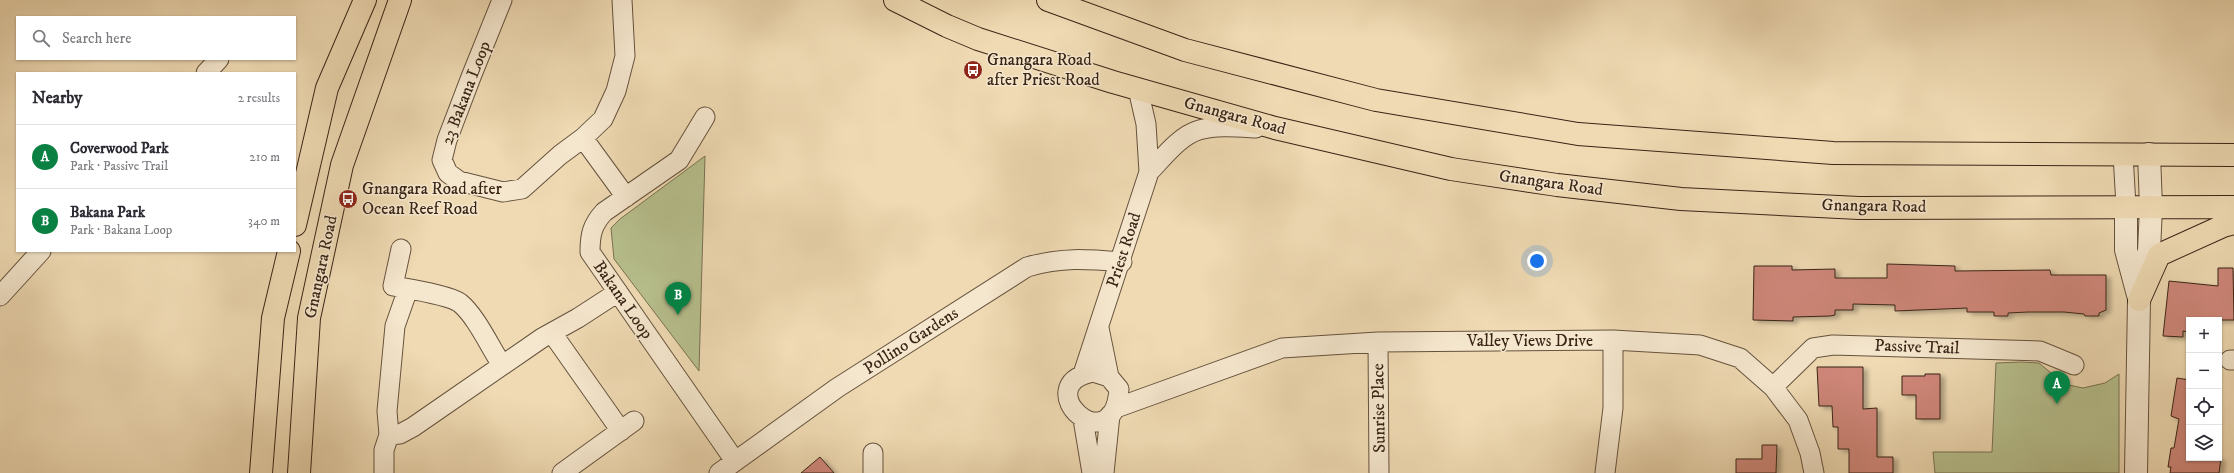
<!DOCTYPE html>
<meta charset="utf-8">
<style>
:root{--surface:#fff;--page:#f7f7f7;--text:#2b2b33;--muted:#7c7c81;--line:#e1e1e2;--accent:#0b8043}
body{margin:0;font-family:"IM FELL DW Pica",serif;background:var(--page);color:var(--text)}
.controls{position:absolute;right:12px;bottom:12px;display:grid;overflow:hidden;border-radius:0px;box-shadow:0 1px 3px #0004}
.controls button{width:36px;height:36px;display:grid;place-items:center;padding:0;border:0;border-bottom:1px solid var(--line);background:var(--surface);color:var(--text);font:20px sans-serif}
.you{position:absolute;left:1537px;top:261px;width:14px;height:14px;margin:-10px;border:3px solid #fff;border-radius:50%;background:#1a73e8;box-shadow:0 0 0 6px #1a73e833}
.badge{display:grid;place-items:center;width:26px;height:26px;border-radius:50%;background:var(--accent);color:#fff;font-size:13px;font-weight:700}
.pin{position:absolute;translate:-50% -33px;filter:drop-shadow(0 1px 2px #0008)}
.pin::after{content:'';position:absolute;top:21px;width:14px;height:12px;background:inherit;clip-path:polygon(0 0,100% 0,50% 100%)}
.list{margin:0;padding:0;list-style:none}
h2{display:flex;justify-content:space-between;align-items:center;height:52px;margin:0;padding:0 16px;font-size:17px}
h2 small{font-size:13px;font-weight:400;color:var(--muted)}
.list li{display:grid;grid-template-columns:26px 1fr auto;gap:12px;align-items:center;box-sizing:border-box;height:64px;padding:0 16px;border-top:1px solid var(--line)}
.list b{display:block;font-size:15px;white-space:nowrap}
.list p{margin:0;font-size:13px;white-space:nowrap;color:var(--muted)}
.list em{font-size:13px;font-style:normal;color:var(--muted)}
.icon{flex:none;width:22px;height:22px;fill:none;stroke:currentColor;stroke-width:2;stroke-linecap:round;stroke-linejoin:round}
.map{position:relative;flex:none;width:2234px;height:473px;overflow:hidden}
.search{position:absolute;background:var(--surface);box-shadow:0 1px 3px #0004;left:16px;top:16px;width:280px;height:44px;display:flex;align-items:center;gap:10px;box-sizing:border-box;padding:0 14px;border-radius:0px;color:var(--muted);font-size:15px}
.panel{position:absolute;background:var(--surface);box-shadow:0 1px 3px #0004;left:16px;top:72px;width:280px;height:180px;border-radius:0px}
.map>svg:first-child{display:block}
.green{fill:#b7c08e;stroke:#787252}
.building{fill:#cf877a;stroke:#392416;filter:url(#shadow)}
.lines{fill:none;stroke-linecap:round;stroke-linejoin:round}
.minor-casing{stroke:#66523d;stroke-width:21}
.tertiary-casing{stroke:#66523d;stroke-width:24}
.primary-casing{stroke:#392416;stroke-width:24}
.minor{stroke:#f5e7ce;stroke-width:19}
.tertiary{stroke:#f5e7ce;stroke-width:22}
.primary{stroke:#efdab3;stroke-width:22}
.labels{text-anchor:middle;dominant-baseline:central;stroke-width:3;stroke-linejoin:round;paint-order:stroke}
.poi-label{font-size:17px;fill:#392416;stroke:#f5e7ce;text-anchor:start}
.street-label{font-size:17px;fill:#392416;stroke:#f5e7ce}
</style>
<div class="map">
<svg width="2234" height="473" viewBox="0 0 2234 473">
<defs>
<filter id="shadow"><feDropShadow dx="4.5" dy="2.5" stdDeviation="2" flood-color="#0004"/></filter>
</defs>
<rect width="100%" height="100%" fill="#efdab3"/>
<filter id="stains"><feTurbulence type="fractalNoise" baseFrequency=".005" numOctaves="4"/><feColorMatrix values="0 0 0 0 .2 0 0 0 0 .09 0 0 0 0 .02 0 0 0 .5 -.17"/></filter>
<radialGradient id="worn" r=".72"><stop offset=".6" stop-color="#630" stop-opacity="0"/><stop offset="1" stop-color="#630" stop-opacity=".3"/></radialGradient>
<!-- green -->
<path class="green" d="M705,156l-6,215 -85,-112 -3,-31 9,-9z
M2021,362l18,1 25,21 19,4 22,-5 14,-9v99h-184l-2,-21h59l4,-89z"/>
<!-- building -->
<path class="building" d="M1887,264l68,2v5l95,-1 1,5h55v35l-7,3v3h-14l-1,-2 -20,-2h-36l-20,1v3h-14v-4h-27v-4l-72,3v-6l-42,-1v6h-18v5l-5,1 -37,1v4l-40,-1 1,-54h38v4l43,-1v9h52z
M2218,268h15l1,52h-45v12l-6,-1v6l-20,-1 6,-55 49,5z
M1817,367h46v42l14,-1v49h16v16h-44v-24h-11v-22h-5l-1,-21h-13z
M1925,374h15v45h-24v-24h-14v-19h23z
M2177,378l12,2v78h32l-2,15h-49l1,-6h-3l3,-19h3l5,-29 -8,-3z
M1762,445h15l-1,28h-40v-14h26z
M820,457l14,16h-33z"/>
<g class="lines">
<defs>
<path id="minor" d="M502,0l-31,77 -24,63 -5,20 6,13 11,8 44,11 19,-3 38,-34 23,-17 20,-19 13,-28 9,-35 -3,-56
M206,73l13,-14
M705,117l-26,43 -75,52c-12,13 -14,23 -14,40l145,209
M583,138l43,59
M2123,154l3,52
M1149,172c14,-14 30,-36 50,-42 17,-5 39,-3 57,-2
M401,249l-8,37c15,3 56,9 67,17 16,13 30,44 42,62
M0,296l41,-45
M1099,328l10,49
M552,333l69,98
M1378,342l1,131
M2230,360h4
M1093,372l16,5 10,12c-6,77 -93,-3 -26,-17z
M1083,374l66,-202 -3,-48 -8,-35
M1773,387l40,-39 20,-3 207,6 34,14
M1116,408l166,-60 96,-6 235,-2 87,5 40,13 33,29 25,33 12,33 4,20
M1083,419l9,54
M389,435l11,-1 13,-7 129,-89 36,-20 40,-26
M384,473v-23l5,-15 -2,-24 8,-85 13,-37
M562,473l72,-52
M719,473l118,-85 190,-121c35,-10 59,-8 95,-5
M873,473v-20
M1104,473l6,-58
M1605,473l8,-65v-68"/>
<path id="tertiary" d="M2126,206v44l12,45
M2136,473l3,-173 10,-49 2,-44 -2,-53"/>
<path id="primary" d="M895,0l52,26 31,13 135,43 162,46 176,41 106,16 124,14 178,9 375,-1
M1048,0l137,50 191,50 202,34 255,19 401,2
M295,225l32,-137 38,-88
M2139,300l20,-45 64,-29 11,-3
M261,473l12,-155 16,-67
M299,473l10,-155 33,-153 58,-165"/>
</defs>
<!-- minor casing -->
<use href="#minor" class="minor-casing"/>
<!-- tertiary casing -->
<use href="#tertiary" class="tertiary-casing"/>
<!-- primary casing -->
<use href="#primary" class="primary-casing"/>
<!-- minor -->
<use href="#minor" class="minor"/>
<!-- tertiary -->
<use href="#tertiary" class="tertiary"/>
<!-- primary -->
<use href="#primary" class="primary"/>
</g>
<!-- icons -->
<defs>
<symbol id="bus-disc" viewBox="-11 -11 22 22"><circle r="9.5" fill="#8f2418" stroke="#f5e7ce"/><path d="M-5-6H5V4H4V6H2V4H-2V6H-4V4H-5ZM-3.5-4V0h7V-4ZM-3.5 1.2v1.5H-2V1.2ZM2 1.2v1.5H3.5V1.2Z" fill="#fff"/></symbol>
</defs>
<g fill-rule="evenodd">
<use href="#bus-disc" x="962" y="59" width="22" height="22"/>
<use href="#bus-disc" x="337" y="188" width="22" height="22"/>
</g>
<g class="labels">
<!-- poi labels -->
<g class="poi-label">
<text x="987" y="60">Gnangara Road<tspan x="987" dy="20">after Priest Road</tspan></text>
<text x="362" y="189">Gnangara Road after<tspan x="362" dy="20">Ocean Reef Road</tspan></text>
</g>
<!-- street labels -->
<g class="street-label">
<text transform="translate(466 93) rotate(-69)">23 Bakana Loop</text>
<text transform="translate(1235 116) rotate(15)">Gnangara Road</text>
<text transform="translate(1551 183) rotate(8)">Gnangara Road</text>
<text transform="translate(1874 206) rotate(1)">Gnangara Road</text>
<text transform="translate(1124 250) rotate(-72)">Priest Road</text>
<text transform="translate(321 267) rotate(-78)">Gnangara Road</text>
<text transform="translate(623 300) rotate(55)">Bakana Loop</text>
<text transform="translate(911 341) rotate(-33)">Pollino Gardens</text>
<text x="1530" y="341">Valley Views Drive</text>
<text transform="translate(1917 347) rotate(2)">Passive Trail</text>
<text transform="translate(1379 408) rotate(-91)">Sunrise Place</text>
</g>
</g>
<rect width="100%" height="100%" filter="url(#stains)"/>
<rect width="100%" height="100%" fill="url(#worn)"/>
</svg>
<div class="controls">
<button>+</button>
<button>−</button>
<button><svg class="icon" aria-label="locate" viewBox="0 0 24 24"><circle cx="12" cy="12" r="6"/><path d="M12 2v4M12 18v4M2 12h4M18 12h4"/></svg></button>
<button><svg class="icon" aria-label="layers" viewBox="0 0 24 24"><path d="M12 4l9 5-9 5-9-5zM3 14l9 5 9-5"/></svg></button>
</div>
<div class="you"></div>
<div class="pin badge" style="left:2057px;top:404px">A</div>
<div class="pin badge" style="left:678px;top:315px">B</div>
<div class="search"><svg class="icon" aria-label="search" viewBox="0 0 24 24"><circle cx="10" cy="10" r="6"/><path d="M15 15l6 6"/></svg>Search here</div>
<section class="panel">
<h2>Nearby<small>2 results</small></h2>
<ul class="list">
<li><span class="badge">A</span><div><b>Coverwood Park</b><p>Park · Passive Trail</p></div><em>210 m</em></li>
<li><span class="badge">B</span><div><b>Bakana Park</b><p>Park · Bakana Loop</p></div><em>340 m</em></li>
</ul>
</section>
</div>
